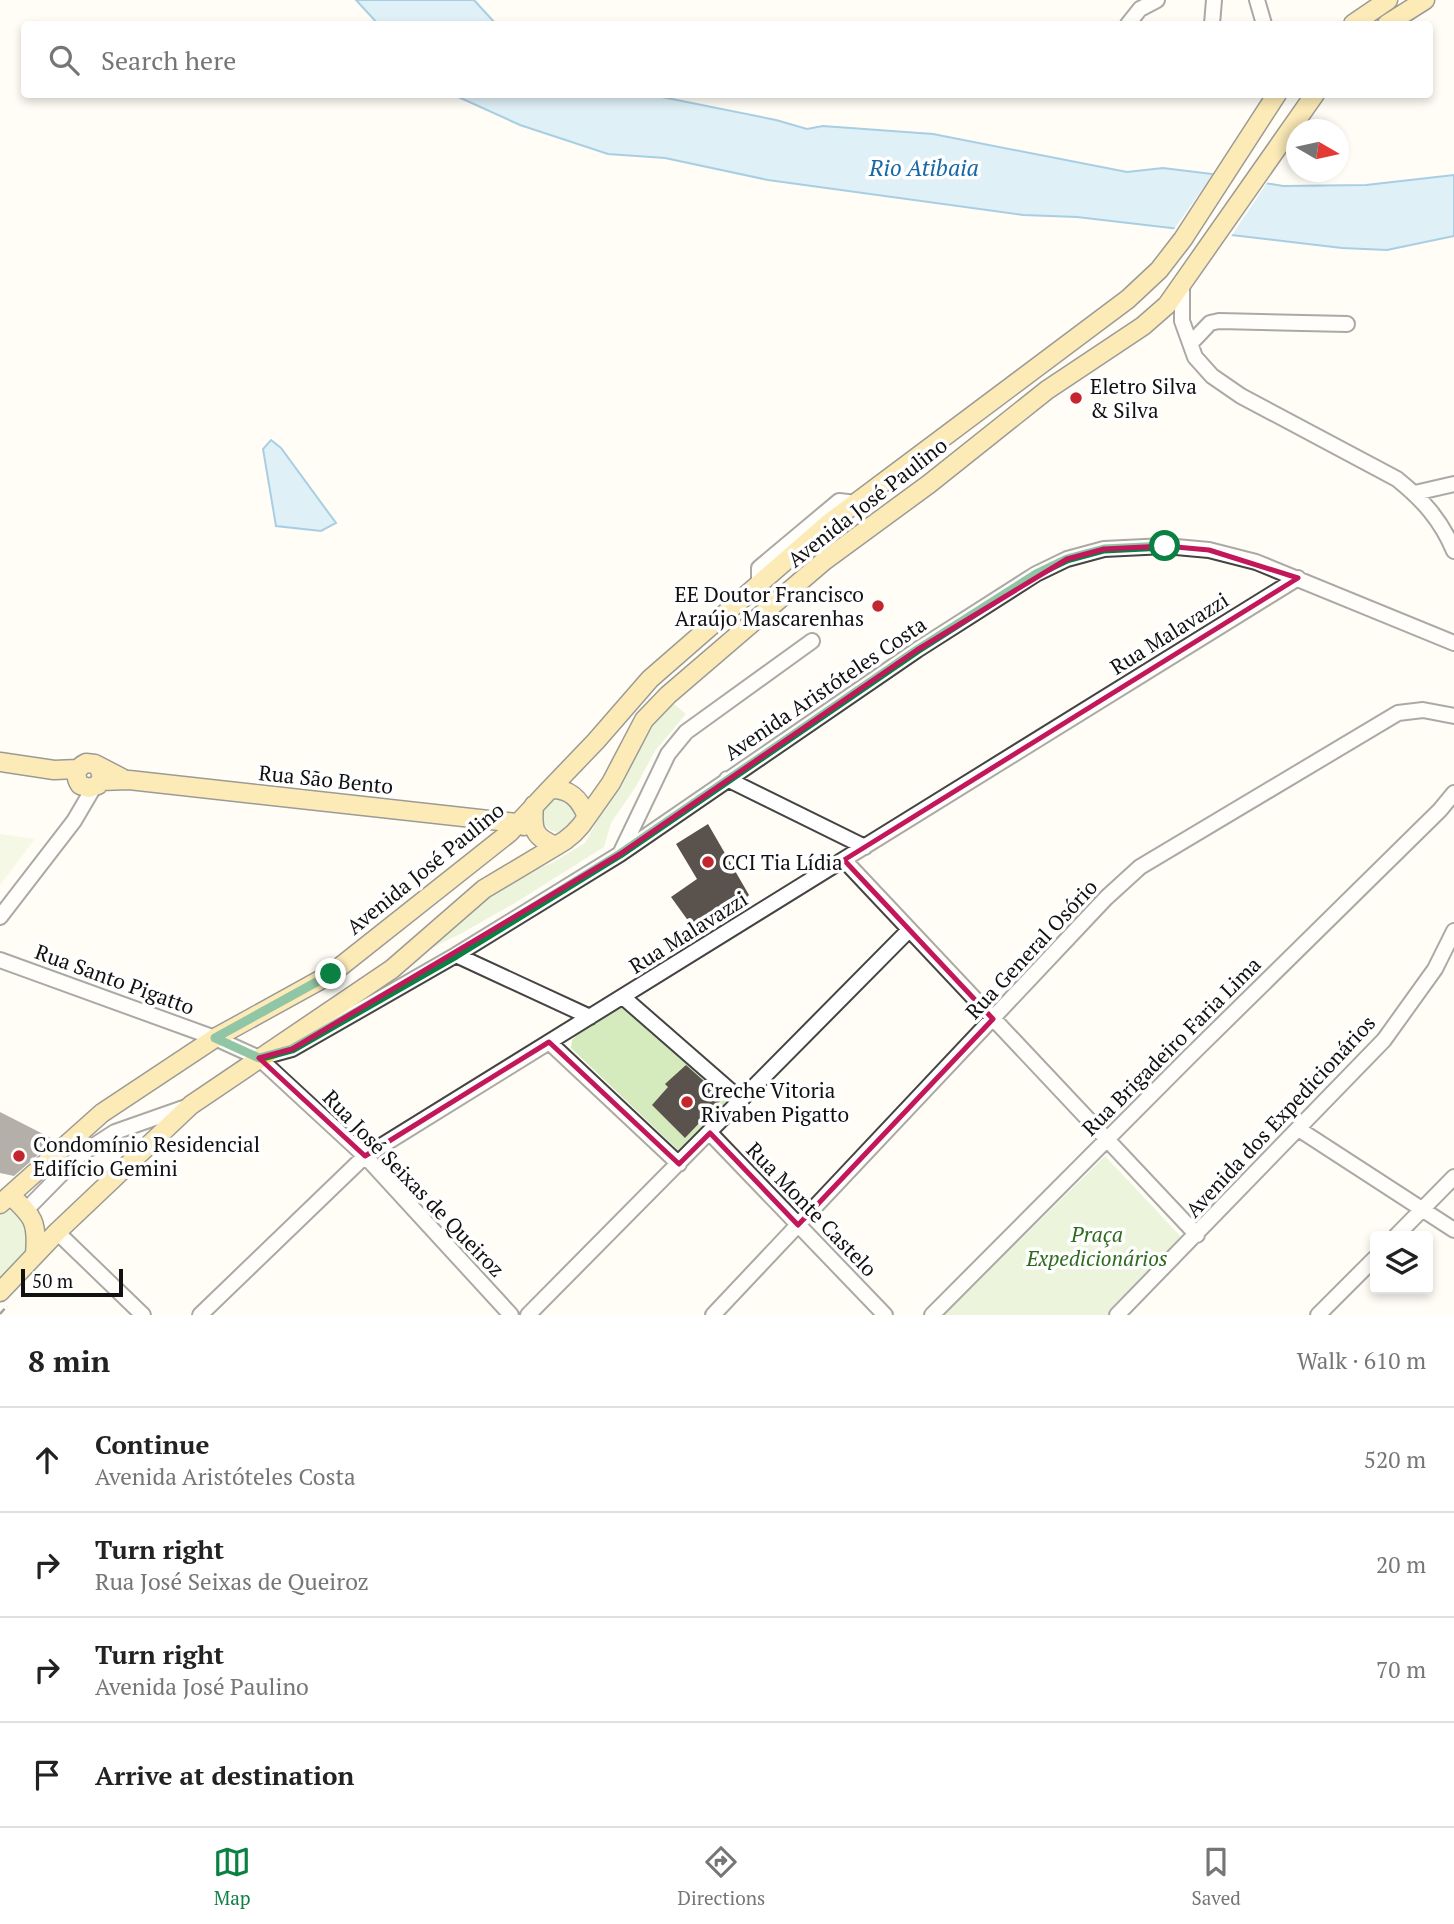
<!DOCTYPE html>
<meta charset="utf-8">
<style>
:root{--surface:#fff;--page:#f2f2f2;--text:#222;--muted:#767676;--line:#e0e0e0;--accent:#0b8043}
body{margin:0;font-family:"PT Serif",serif;background:var(--page);color:var(--text)}
.controls{position:absolute;right:21px;bottom:21px;display:grid;overflow:hidden;border-radius:7px;box-shadow:0 4px 10px #0003}
.controls button{width:63px;height:63px;display:grid;place-items:center;padding:0;border:0;border-bottom:2px solid var(--line);background:var(--surface);color:var(--text);font:35px sans-serif}
.compass{position:absolute;left:1286px;top:119px;width:63px;height:63px;border-radius:50%;background:var(--surface);box-shadow:0 4px 10px #0003;rotate:99deg}
.scale{position:absolute;left:21px;bottom:18px;width:102px;box-sizing:border-box;padding-left:7px;border:4px solid #111;border-top:0;font-size:19px;line-height:24px;white-space:nowrap;color:#111;-webkit-text-stroke:5px #fff;paint-order:stroke}
.stop{position:absolute;width:21px;height:21px;margin:-16px;border:5px solid #0b8043;border-radius:50%;background:#fff}
.stop.end{background:#0b8043;border-color:#fff;box-shadow:0 2px 7px #0008}
.list{margin:0;padding:0;list-style:none}
h2{display:flex;justify-content:space-between;align-items:center;height:91px;margin:0;padding:0 28px;font-size:30px}
h2 small{font-size:23px;font-weight:400;color:var(--muted)}
.list li{display:grid;grid-template-columns:46px 1fr auto;gap:21px;align-items:center;box-sizing:border-box;height:105px;padding:0 28px;border-top:2px solid var(--line)}
.list b{display:block;font-size:26px;white-space:nowrap}
.list p{margin:0;font-size:23px;white-space:nowrap;color:var(--muted)}
.list em{font-size:23px;font-style:normal;color:var(--muted)}
.icon{flex:none;width:38px;height:38px;fill:none;stroke:currentColor;stroke-width:2;stroke-linecap:round;stroke-linejoin:round}
.map{position:relative;flex:none;width:1454px;height:1315px;overflow:hidden}
.search{position:absolute;background:var(--surface);box-shadow:0 4px 10px #0003;left:21px;right:21px;top:21px;height:77px;display:flex;align-items:center;gap:18px;box-sizing:border-box;padding:0 24px;border-radius:7px;color:var(--muted);font-size:26px}
.sheet{height:511px;background:var(--surface)}
nav{display:flex;justify-content:space-around;align-items:center;box-sizing:border-box;height:98px;border-top:2px solid var(--line);background:var(--surface);font-size:19px;color:var(--muted)}
nav a{display:grid;justify-items:center;gap:4px}
nav .on{color:var(--accent)}
.map>svg:first-child{display:block}
.green{fill:#d5ebbd}
.pitch{fill:#e6f2cf}
.water{fill:#b9e0f7;stroke:#3f96cf;stroke-width:2}
.pier{fill:#fffdf5}
.building{fill:#5a524d}
.lines{fill:none;stroke-linecap:round;stroke-linejoin:round}
.minor-casing{stroke:#444;stroke-width:18}
.major-casing{stroke:#222;stroke-width:21}
.path{stroke:#333;stroke-width:2.5;stroke-dasharray:7 3.5;stroke-linecap:butt}
.minor{stroke:#fff;stroke-width:14}
.major{stroke:#f9d66b;stroke-width:18}
.route{stroke:#0b8043;stroke-width:9}
.marked{fill:none;stroke:#c2185b;stroke-width:5;stroke-linejoin:round}
.poi-dot{fill:#c4262e;stroke:#fff;stroke-width:2.5}
.labels{text-anchor:middle;dominant-baseline:central;stroke-width:7;stroke-linejoin:round;paint-order:stroke}
.poi-label{font-size:21px;fill:#111;stroke:#fff;text-anchor:start}
.street-label{font-size:21px;fill:#111;stroke:#fff}
.park-label{font-size:21px;font-style:italic;fill:#2f6b1f;stroke:#fff}
.water-label{font-size:23px;font-style:italic;fill:#1768a6;stroke:#fff}
</style>
<div class="map">
<svg width="1454" height="1315" viewBox="0 0 1454 1315">
<rect width="100%" height="100%" fill="#fffdf5"/>
<!-- green -->
<path class="green" d="M672,702l14,12 -31,37 -20,37 -24,35 -7,24 -89,56 -53,30 -96,48 140,-100 46,-18 33,-20 65,-120z
M542 816a16 16 0 1 1 32 0a16 16 0 1 1-32 0Z
M623,1004l108,96 1,3 -51,50 -110,-105 1,-8 5,-5z
M1105,1156l79,84 -75,75h-165z
M0,1204l26,6 9,44 -35,38z"/>
<!-- pitch -->
<path class="pitch" d="M0,834l35,5 -35,46z"/>
<!-- water -->
<path class="water" d="M356,0h118l22,24h-118z
M454,95h198l124,25 31,9 16,-3 110,8 194,38 36,-4 49,6 71,12 83,-1 88,-10v61l-67,14 -45,-2 -265,-31 -54,-2 -255,-35 -103,-22 -57,-4 -88,-29z
M271,440l10,8 55,75 -15,8 -45,-5 -13,-77z"/>
<!-- pier -->
<path class="pier" d="M1215,171l54,9 -39,58 -58,-6z"/>
<!-- building -->
<path class="building" d="M708,824l41,71 -4,4 4,8 -16,9 -8,-5 -28,22 -26,-36 26,-18 -21,-35z
M686,1065l37,33 -38,40 -33,-33 16,-18 -3,-3z
M0,1112l55,28 -41,36 -14,-3z"/>
<g class="lines">
<defs>
<path id="minor" d="M1257,0l7,24
M1128,24l12,-15 17,-9
M1212,24l2,-24
M1182,285v36l13,36 17,19 29,20 156,83c26,21 44,41 57,72
M1191,343l19,-20 9,-2 128,3
M1415,493l39,-9
M759,584v-16l80,-67 17,2
M727,779l138,68
M621,852l47,-98 18,-22 126,-91
M844,860l353,375
M0,917l74,-96 20,-34
M456,955l134,62
M0,960l215,78 44,20 106,98 146,159
M623,997l118,103
M549,1042l130,122
M270,1055l22,-6 164,-94 164,-101 297,-204 119,-76 31,-15 37,-10 61,-3 44,4 47,12 198,81
M1300,1130l154,100
M710,1133l175,182
M26,1210l55,-56 34,-22 71,-25
M57,1232l86,83
M1396,1236l58,-59
M200,1315l165,-159 933,-578
M528,1315l381,-385
M713,1315l393,-417 34,-31 258,-154 25,-3 31,6
M932,1315l258,-259 250,-246 14,-17
M1117,1315l267,-275 51,-71 19,-38
M1318,1315l57,-57"/>
<path id="major" d="M1353,24l35,-24
M1387,24l38,-24
M0,762l54,8 24,-1
M99,768l3,9 -4,8 -9,3 -9,-3c-6,-9 -4,-17 6,-22l9,1 27,14
M100,781l29,-1 388,43 7,3
M550,789l46,-48 54,-62 179,-156 299,-224 31,-29 24,-31 94,-145
M587,817l24,-34 33,-63 24,-25 156,-134 105,-77 118,-94 96,-64 24,-21 148,-211
M10,1195c23,21 28,27 25,59
M0,1204l102,-91 113,-75 116,-64 178,-141 41,-44c20,-1 30,10 37,28 -8,13 -18,22 -31,29 -23,-9 -24,-17 -22,-41
M0,1292l57,-60 134,-127 201,-136 92,-80 72,-43"/>
</defs>
<!-- minor casing -->
<use href="#minor" class="minor-casing"/>
<!-- major casing -->
<use href="#major" class="major-casing"/>
<!-- path -->
<path class="path" d="M0,1314l7,-8"/>
<!-- minor -->
<use href="#minor" class="minor"/>
<!-- major -->
<use href="#major" class="major"/>
</g>
<g class="lines">
<!-- route -->
<path class="route" d="M331,974l-116,64 44,20 33,-9 164,-94 164,-101 297,-204 119,-76 31,-15 37,-10 61,-3"/>
</g>
<!-- marked area -->
<path d="M0 0H1454V1315H0ZM1165,546l44,4 89,28 -454,282 149,159 -195,206 -88,-92 -31,31 -130,-122 -184,114 -106,-98 33,-9 328,-195 297,-204 150,-91 37,-10z" fill="#fffdf5" fill-opacity=".55" fill-rule="evenodd"/>
<path class="marked" d="M1165,546l44,4 89,28 -454,282 149,159 -195,206 -88,-92 -31,31 -130,-122 -184,114 -106,-98 33,-9 328,-195 297,-204 150,-91 37,-10z"/>
<!-- markers -->
<g class="poi-dot">
<circle cx="1076" cy="398" r="7"/>
<circle cx="878" cy="606" r="7"/>
<circle cx="708" cy="862" r="7"/>
<circle cx="687" cy="1102" r="7"/>
<circle cx="19" cy="1156" r="7"/>
</g>
<g class="labels">
<!-- poi labels -->
<g class="poi-label">
<text x="1090" y="386">Eletro Silva<tspan x="1090" dy="24">&amp; Silva</tspan></text>
<text x="864" y="594" text-anchor="end">EE Doutor Francisco<tspan x="864" dy="24">Araújo Mascarenhas</tspan></text>
<text x="722" y="862">CCI Tia Lídia</text>
<text x="701" y="1090">Creche Vitoria<tspan x="701" dy="24">Rivaben Pigatto</tspan></text>
<text x="33" y="1144">Condomínio Residencial<tspan x="33" dy="24">Edifício Gemini</tspan></text>
</g>
<!-- street labels -->
<g class="street-label">
<text transform="translate(867 502) rotate(-38)">Avenida José Paulino</text>
<text transform="translate(1169 633) rotate(-32)">Rua Malavazzi</text>
<text transform="translate(825 688) rotate(-34)">Avenida Aristóteles Costa</text>
<text transform="translate(326 779) rotate(6)">Rua São Bento</text>
<text transform="translate(425 868) rotate(-39)">Avenida José Paulino</text>
<text transform="translate(688 932) rotate(-32)">Rua Malavazzi</text>
<text transform="translate(1031 949) rotate(-47)">Rua General Osório</text>
<text transform="translate(115 979) rotate(20)">Rua Santo Pigatto</text>
<text transform="translate(1171 1046) rotate(-45)">Rua Brigadeiro Faria Lima</text>
<text transform="translate(1280 1116) rotate(-47)">Avenida dos Expedicionários</text>
<text transform="translate(414 1183) rotate(46)">Rua José Seixas de Queiroz</text>
<text transform="translate(812 1209) rotate(46)">Rua Monte Castelo</text>
</g>
<!-- park labels -->
<g class="park-label">
<text x="1097" y="1234">Praça<tspan x="1097" dy="24">Expedicionários</tspan></text>
</g>
<!-- water labels -->
<g class="water-label">
<text x="924" y="167">Rio Atibaia</text>
</g>
</g>
</svg>
<div class="controls">
<button><svg class="icon" aria-label="layers" viewBox="0 0 24 24"><path d="M12 4l9 5-9 5-9-5zM3 14l9 5 9-5"/></svg></button>
</div>
<svg class="compass" viewBox="-18 -18 36 36"><path d="M0-13l5 13h-10z" fill="#e53935"/><path d="M0 13l5-13h-10z" fill="#767676"/></svg>
<div class="scale">50 m</div>
<div class="stop" style="left:1165px;top:546px"></div>
<div class="stop end" style="left:331px;top:974px"></div>
<div class="search"><svg class="icon" aria-label="search" viewBox="0 0 24 24"><circle cx="10" cy="10" r="6"/><path d="M15 15l6 6"/></svg>Search here</div>
</div>
<section class="sheet">
<h2>8 min<small>Walk · 610 m</small></h2>
<ul class="list">
<li><svg class="icon" aria-label="ahead" viewBox="0 0 24 24"><path d="M12 20V5M6 11l6-6 6 6"/></svg><div><b>Continue</b><p>Avenida Aristóteles Costa</p></div><em>520 m</em></li>
<li><svg class="icon" aria-label="right" viewBox="0 0 24 24"><path d="M7 20v-9h11M14 6l5 5-5 5"/></svg><div><b>Turn right</b><p>Rua José Seixas de Queiroz</p></div><em>20 m</em></li>
<li><svg class="icon" aria-label="right" viewBox="0 0 24 24"><path d="M7 20v-9h11M14 6l5 5-5 5"/></svg><div><b>Turn right</b><p>Avenida José Paulino</p></div><em>70 m</em></li>
<li><svg class="icon" aria-label="arrive" viewBox="0 0 24 24"><path d="M6 21V4h12l-3 4 3 4H6"/></svg><div><b>Arrive at destination</b></div></li>
</ul>
</section>
<nav>
<a class="on"><svg class="icon" aria-label="map" viewBox="0 0 24 24"><path d="M3 6l6-2 6 2 6-2v14l-6 2-6-2-6 2zM9 4v14M15 6v14"/></svg>Map</a>
<a><svg class="icon" aria-label="directions" viewBox="0 0 24 24"><path d="M12 3l9 9-9 9-9-9zM9 14v-3h6M13 9l2 2-2 2"/></svg>Directions</a>
<a><svg class="icon" aria-label="saved" viewBox="0 0 24 24"><path d="M7 4h10v16l-5-4-5 4z"/></svg>Saved</a>
</nav>
